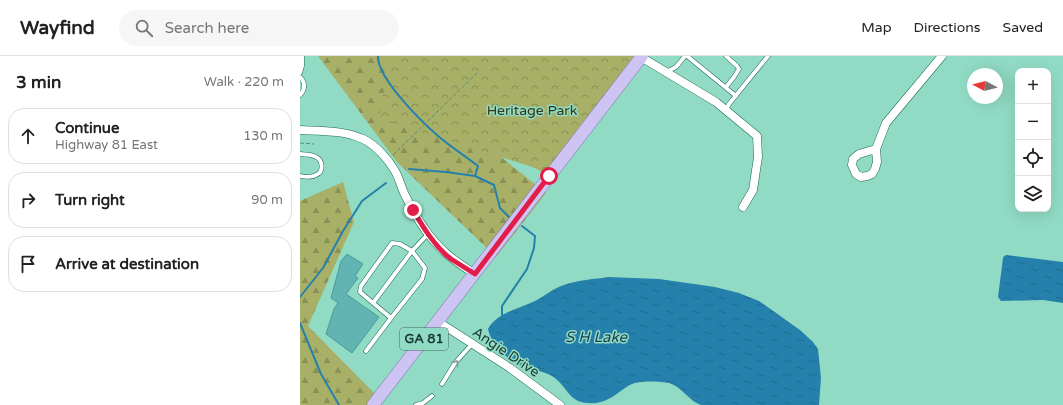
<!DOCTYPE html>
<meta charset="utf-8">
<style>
:root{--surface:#fff;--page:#f6f6f6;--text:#222;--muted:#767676;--line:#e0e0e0}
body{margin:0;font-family:"Varela Round",sans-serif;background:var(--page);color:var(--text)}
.controls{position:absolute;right:12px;top:12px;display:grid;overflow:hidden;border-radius:8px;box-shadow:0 4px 16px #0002}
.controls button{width:36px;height:36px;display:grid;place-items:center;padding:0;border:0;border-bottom:1px solid var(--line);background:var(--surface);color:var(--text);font:20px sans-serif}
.compass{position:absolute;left:667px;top:12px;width:36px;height:36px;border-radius:50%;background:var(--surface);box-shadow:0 4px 16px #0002;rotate:277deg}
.stop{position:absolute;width:12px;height:12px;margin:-9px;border:3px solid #e11d48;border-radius:50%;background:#fff}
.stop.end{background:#e11d48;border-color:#fff;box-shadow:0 1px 4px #0008}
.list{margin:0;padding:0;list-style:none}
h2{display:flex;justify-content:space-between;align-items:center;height:52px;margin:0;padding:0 16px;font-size:17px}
h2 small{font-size:13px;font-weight:400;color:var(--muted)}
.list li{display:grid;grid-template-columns:26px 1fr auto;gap:12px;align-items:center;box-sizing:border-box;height:56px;margin:0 8px 8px;padding:0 8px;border:1px solid var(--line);border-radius:16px}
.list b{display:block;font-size:15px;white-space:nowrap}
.list p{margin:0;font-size:13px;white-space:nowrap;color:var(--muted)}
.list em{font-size:13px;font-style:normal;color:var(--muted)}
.icon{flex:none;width:22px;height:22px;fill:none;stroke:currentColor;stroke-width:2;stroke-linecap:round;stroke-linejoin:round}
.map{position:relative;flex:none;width:763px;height:349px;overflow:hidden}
header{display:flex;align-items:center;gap:24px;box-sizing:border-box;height:56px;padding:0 20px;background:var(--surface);border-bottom:1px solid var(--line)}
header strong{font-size:19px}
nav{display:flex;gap:22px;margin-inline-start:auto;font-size:14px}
.search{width:280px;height:36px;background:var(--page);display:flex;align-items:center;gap:10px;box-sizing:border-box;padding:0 14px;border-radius:22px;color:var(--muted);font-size:15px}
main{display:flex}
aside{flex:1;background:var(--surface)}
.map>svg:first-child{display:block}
.forest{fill:url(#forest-firs)}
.park{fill:url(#park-crowns)}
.water{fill:url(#water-ripples)}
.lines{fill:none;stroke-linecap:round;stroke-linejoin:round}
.stream{stroke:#2581ac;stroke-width:2}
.building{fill:#62b4b2;stroke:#499c9b}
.service-casing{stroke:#186856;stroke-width:5}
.minor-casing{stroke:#186856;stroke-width:9}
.primary-casing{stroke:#7b7aaa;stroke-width:13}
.path{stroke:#578c7c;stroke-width:1;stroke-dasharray:4 2;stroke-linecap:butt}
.service{stroke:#fff;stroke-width:4}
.minor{stroke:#fff;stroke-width:8}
.primary{stroke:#cec4f3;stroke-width:12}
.oneway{stroke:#8d9c98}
.route{stroke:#e11d48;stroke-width:5}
.labels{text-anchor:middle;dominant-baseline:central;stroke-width:3;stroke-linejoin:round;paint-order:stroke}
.shield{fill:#91dbc5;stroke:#3e6a5d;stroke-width:1}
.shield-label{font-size:13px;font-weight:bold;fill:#1b3a31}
.park-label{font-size:14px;fill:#353815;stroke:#91dbc5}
.street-label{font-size:14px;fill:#1b3a31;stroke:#91dbc5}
.water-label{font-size:15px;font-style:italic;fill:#193e52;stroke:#91dbc5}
</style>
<header>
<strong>Wayfind</strong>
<div class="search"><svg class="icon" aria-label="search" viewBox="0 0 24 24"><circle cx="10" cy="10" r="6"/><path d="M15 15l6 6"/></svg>Search here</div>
<nav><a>Map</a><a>Directions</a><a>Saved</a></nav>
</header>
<main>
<aside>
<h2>3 min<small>Walk · 220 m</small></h2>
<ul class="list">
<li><svg class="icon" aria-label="ahead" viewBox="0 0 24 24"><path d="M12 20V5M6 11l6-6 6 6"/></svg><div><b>Continue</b><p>Highway 81 East</p></div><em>130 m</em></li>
<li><svg class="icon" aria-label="right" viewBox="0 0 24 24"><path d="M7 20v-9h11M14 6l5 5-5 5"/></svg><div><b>Turn right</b></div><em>90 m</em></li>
<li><svg class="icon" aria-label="arrive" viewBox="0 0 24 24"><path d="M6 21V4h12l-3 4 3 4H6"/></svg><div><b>Arrive at destination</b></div></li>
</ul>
</aside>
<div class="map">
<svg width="763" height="349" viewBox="0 0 763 349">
<defs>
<pattern id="forest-firs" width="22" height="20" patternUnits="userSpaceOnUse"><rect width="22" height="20" fill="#a8b068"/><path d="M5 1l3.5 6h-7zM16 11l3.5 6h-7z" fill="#889056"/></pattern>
<pattern id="park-crowns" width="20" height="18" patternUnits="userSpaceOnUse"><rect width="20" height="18" fill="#a8b068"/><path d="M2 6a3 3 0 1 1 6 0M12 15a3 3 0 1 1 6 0" fill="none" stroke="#889056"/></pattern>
<pattern id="water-ripples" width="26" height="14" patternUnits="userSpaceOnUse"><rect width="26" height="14" fill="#2581ac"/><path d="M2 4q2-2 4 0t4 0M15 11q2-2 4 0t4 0" fill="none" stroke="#1f6b8d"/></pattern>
</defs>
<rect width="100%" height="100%" fill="#91dbc5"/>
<!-- forest -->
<path class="forest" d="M18,0h127l-11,47 112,90 -50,64 -99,-95z
M43,126l11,40 -46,104 75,76 -2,3h-81v-204z"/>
<!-- park -->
<path class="park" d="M90,0h250l-91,120 -14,-8 -156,-50z"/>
<!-- water -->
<path class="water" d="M707,199l56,7v41l-20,-3 -42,1 -3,-4 5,-39 1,-2z
M309,221l50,2 56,8 24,6 20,8 41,29 13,12 5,7 3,29 -2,27c-28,0 -56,0 -84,0 -10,0 -25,0 -34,0 -11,-3 -20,-19 -32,-22 -10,-2 -33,-3 -41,3 -11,7 -18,15 -32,17 -29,2 -25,-14 -44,-27 -9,-5 -21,-7 -31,-10 -13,-5 -31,-24 -33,-37 9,-17 34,-21 49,-29 9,-5 17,-12 27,-15 14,-5 30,-6 45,-8z"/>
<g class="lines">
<!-- stream -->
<path class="stream" d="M78,0c-1,22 43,65 60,80 13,11 27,20 40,30l-3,10
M109,113l37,3 29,4 19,9 6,23 9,9
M0,241l23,-29 20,-37 19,-30 24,-18
M204,262l-2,-2v-10l25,-37 7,-21 1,-12 -13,-10
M0,267l21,51 18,31"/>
</g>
<!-- building -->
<path class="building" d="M47,198l16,10 -8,12 3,2 -12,16 33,23 -27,36 -26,-19 8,-25 4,-6 -7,-5 10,-37z"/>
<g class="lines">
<defs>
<path id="service" d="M387,0l49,40
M366,16l10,-5 9,-11
M0,17l2,-7v-10
M0,21c6,6 5,13 0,18
M426,31l8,-10 5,-8 -2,-3 -11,-10
M426,54l3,-6 39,-48
M0,98c5,1 11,0 16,3 7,3 8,15 0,18 -5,3 -11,2 -16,1
M73,247l39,-52 13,17 -3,11 -31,39 -31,-26 1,-6 31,-43 8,1 12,7 16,-17
M66,295l25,-33
M142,328l13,-21 17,-19
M116,349l7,-2 9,-7"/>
<path id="minor" d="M341,1l75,45 41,34 1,21 -5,33 -10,17
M0,74c21,1 43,0 63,9 13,6 25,20 32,32 4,7 6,15 9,22 6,12 12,24 20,35 15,22 29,32 51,46
M576,93l-17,5 -6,5 -1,6 4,9 5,3 6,-1 5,-2 3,-5 2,-7 -1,-13 10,-26 56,-67
M137,265l73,47 50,37"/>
<path id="primary" d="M73,349l269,-349"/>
</defs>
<!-- service casing -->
<use href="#service" class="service-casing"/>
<!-- minor casing -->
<use href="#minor" class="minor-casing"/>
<!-- primary casing -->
<use href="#primary" class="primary-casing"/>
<!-- path -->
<path class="path" d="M0,87l14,1
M93,99l84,-82"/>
<!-- service -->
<use href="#service" class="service"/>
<!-- minor -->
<use href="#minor" class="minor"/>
<!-- primary -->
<use href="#primary" class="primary"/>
</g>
<!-- one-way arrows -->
<defs><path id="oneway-chevron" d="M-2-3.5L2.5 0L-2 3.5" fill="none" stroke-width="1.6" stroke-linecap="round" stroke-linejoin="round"/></defs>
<use class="oneway" href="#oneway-chevron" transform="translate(156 307) rotate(-51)"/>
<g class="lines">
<!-- route -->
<path class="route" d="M113,154c10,17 22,37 38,49 8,5 16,10 24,15l74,-98"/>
</g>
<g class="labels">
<!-- shield labels -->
<rect class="shield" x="100" y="272" width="48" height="22" rx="3"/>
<g class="shield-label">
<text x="124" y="283">GA 81</text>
</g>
<!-- park labels -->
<g class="park-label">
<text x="232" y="54">Heritage Park</text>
</g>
<!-- street labels -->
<g class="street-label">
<text transform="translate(206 296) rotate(34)">Angie Drive</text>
</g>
<!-- water labels -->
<g class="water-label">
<text x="296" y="281">S H Lake</text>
</g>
</g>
</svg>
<div class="controls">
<button>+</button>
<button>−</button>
<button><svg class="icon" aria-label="locate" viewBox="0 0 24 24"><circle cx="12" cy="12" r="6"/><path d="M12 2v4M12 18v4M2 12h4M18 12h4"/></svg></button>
<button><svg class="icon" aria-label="layers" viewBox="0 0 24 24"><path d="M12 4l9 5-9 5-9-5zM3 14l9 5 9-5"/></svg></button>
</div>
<svg class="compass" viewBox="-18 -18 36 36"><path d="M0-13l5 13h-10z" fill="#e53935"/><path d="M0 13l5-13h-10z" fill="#767676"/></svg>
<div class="stop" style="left:249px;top:120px"></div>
<div class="stop end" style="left:113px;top:154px"></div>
</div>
</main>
